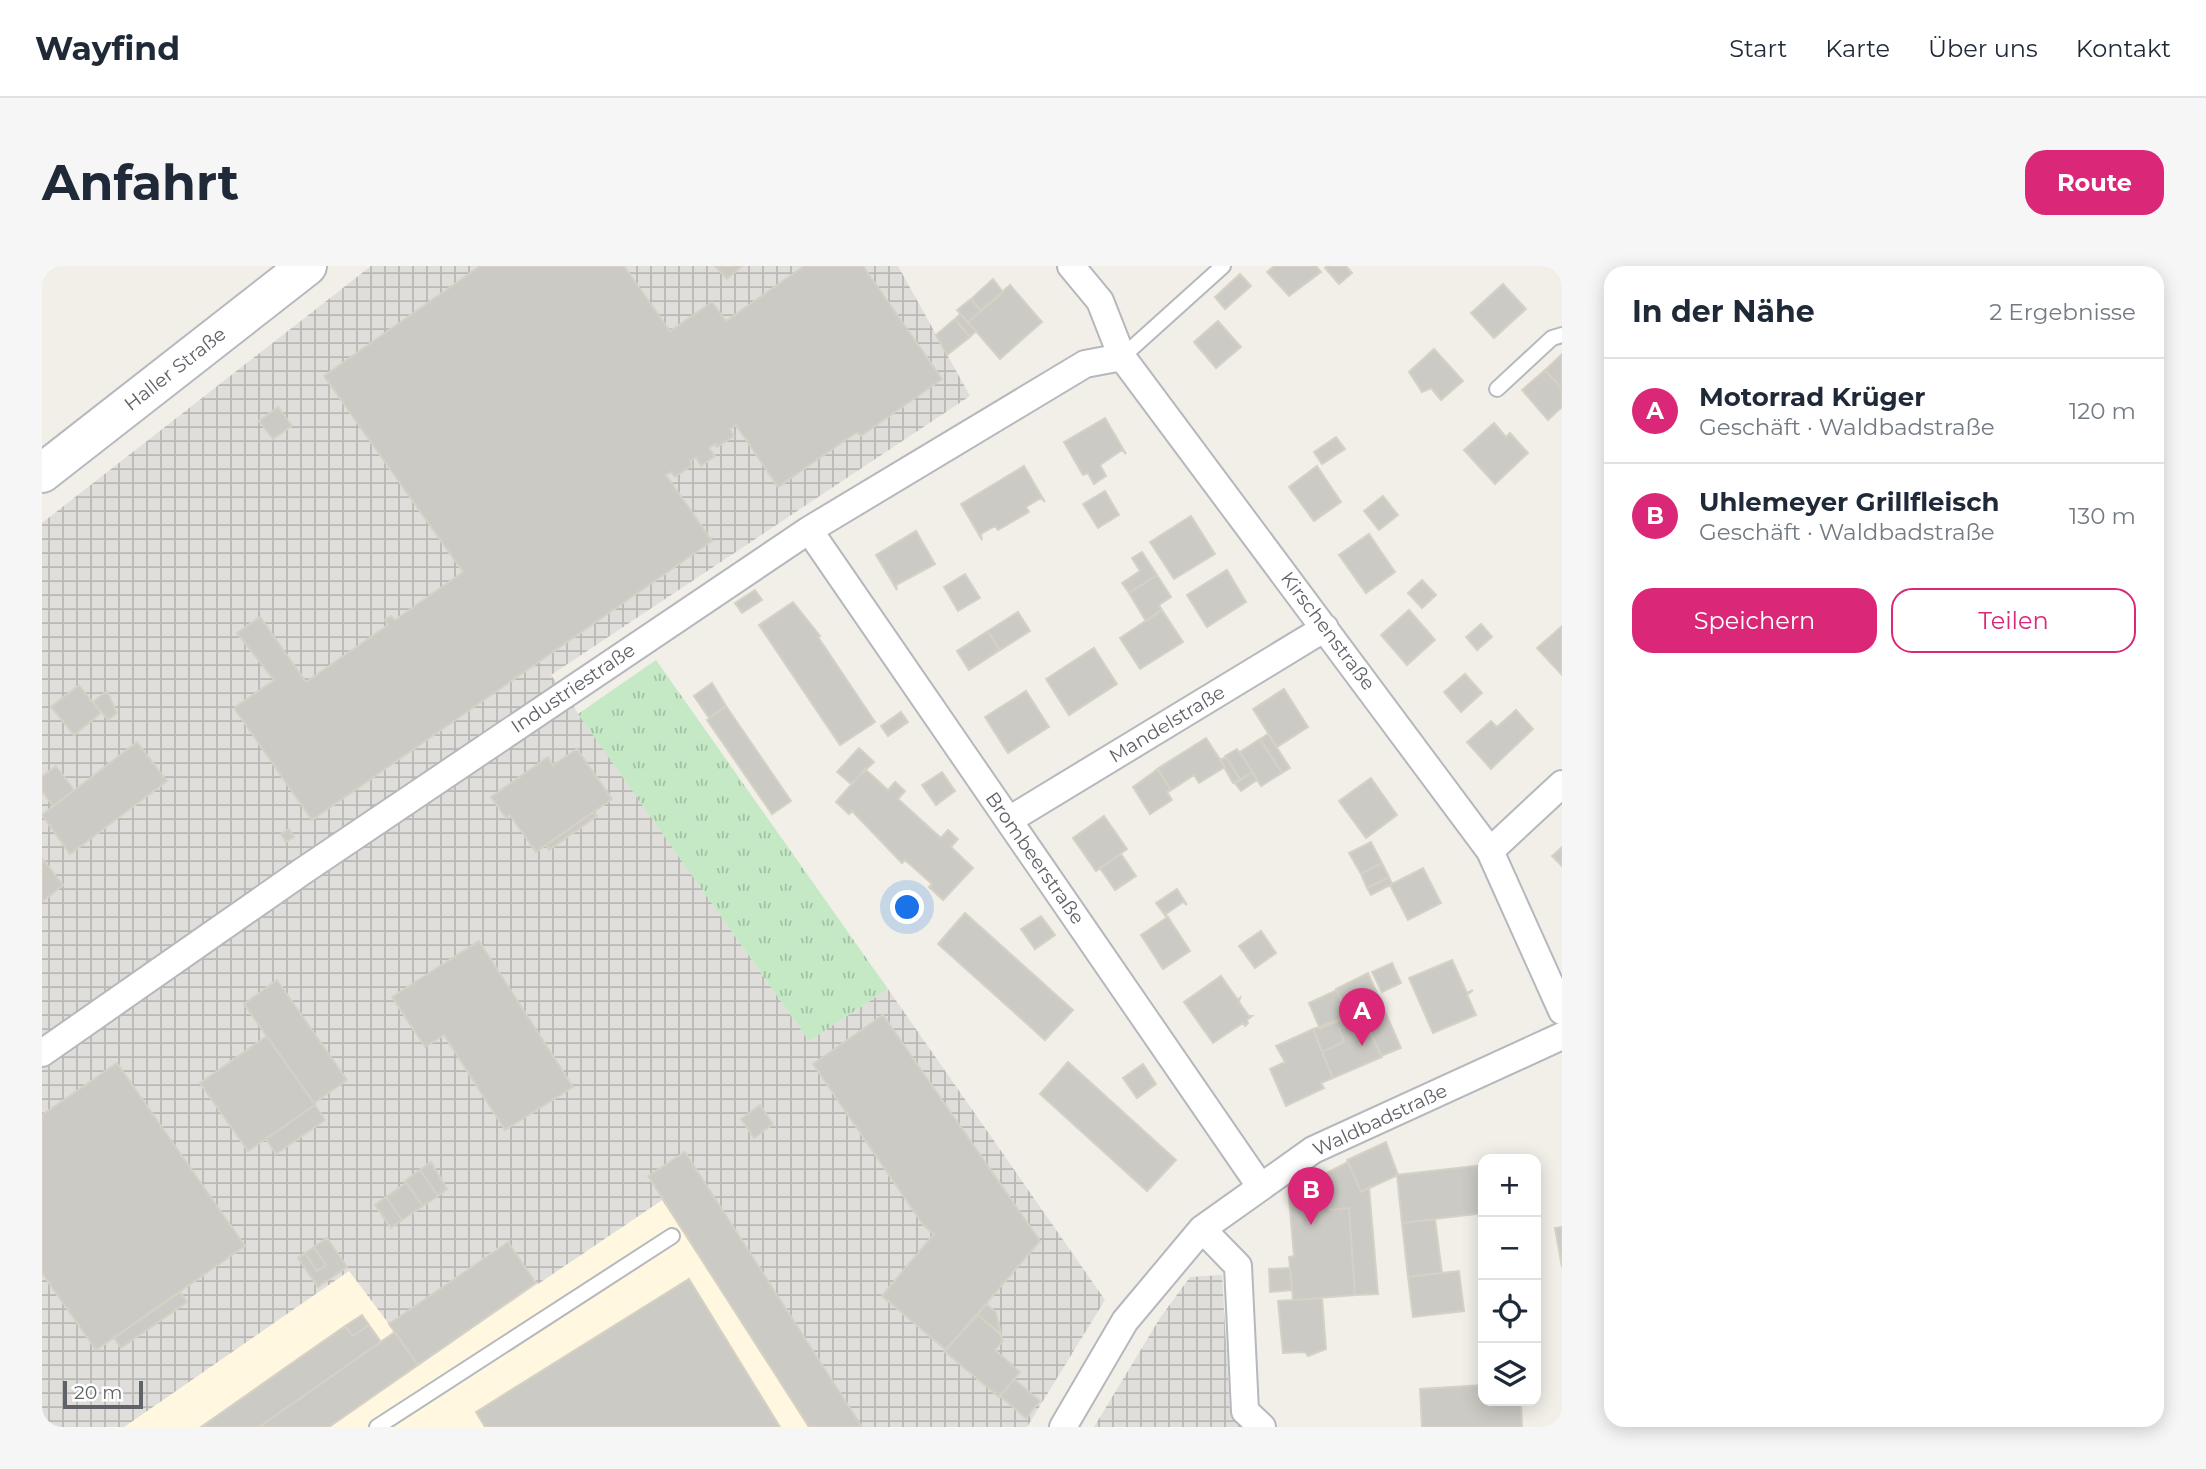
<!DOCTYPE html>
<html lang="de">
<meta charset="utf-8">
<style>
:root{--surface:#fff;--page:#f6f6f7;--text:#1f2937;--muted:#747a83;--line:#e0e1e3;--accent:#db2777}
body{margin:0;font-family:Montserrat,sans-serif;background:var(--page);color:var(--text)}
.controls{position:absolute;right:21px;bottom:21px;display:grid;overflow:hidden;border-radius:14px;box-shadow:0 4px 18px #0003}
.controls button{width:63px;height:63px;display:grid;place-items:center;padding:0;border:0;border-bottom:2px solid var(--line);background:var(--surface);color:var(--text);font:35px sans-serif}
.scale{position:absolute;left:21px;bottom:18px;width:80px;box-sizing:border-box;padding-left:7px;border:4px solid #5f6368;border-top:0;font-size:19px;line-height:24px;white-space:nowrap;color:#5f6368;-webkit-text-stroke:5px #fff;paint-order:stroke}
.you{position:absolute;left:866px;top:642px;width:24px;height:24px;margin:-18px;border:5px solid #fff;border-radius:50%;background:#1a73e8;box-shadow:0 0 0 10px #1a73e833}
.badge{display:grid;place-items:center;width:46px;height:46px;border-radius:50%;background:var(--accent);color:#fff;font-size:23px;font-weight:700}
.pin{position:absolute;translate:-50% -58px;filter:drop-shadow(0 2px 4px #0008)}
.pin::after{content:'';position:absolute;top:37px;width:24px;height:21px;background:inherit;clip-path:polygon(0 0,100% 0,50% 100%)}
.list{margin:0;padding:0;list-style:none}
h2{display:flex;justify-content:space-between;align-items:center;height:91px;margin:0;padding:0 28px;font-size:30px}
h2 small{font-size:23px;font-weight:400;color:var(--muted)}
.list li{display:grid;grid-template-columns:46px 1fr auto;gap:21px;align-items:center;box-sizing:border-box;height:105px;padding:0 28px;border-top:2px solid var(--line)}
.list b{display:block;font-size:26px;white-space:nowrap}
.list p{margin:0;font-size:23px;white-space:nowrap;color:var(--muted)}
.list em{font-size:23px;font-style:normal;color:var(--muted)}
.actions{display:flex;gap:14px;padding:21px 28px}
.actions a{flex:1;padding:16px 0;border:2px solid var(--accent);border-radius:21px;text-align:center;font-size:24px;color:var(--accent)}
.actions .main{background:var(--accent);color:#fff}
.icon{flex:none;width:38px;height:38px;fill:none;stroke:currentColor;stroke-width:2;stroke-linecap:round;stroke-linejoin:round}
.map{position:relative;flex:none;width:1520px;height:1161px;overflow:hidden;border-radius:21px}
header{display:flex;align-items:center;gap:42px;box-sizing:border-box;height:98px;padding:0 35px;background:var(--surface);border-bottom:2px solid var(--line)}
header strong{font-size:33px}
nav{display:flex;gap:38px;margin-inline-start:auto;font-size:24px}
.intro{display:flex;align-items:center;justify-content:space-between;box-sizing:border-box;height:168px;padding:0 42px}
h1{margin:0;font-size:49px}
.button{padding:18px 32px;border-radius:21px;background:var(--accent);color:#fff;font-size:24px;font-weight:700}
main{display:flex;gap:42px;padding:0 42px}
aside{flex:1;background:var(--surface);border-radius:21px;box-shadow:0 4px 18px #0003}
.map>svg:first-child{display:block}
.commercial{fill:#fff7df}
.industrial{fill:url(#industrial-grid)}
.park{fill:url(#park-tufts)}
.building{fill:#cccac4;stroke:#d6d1c5;stroke-width:2}
.lines{fill:none;stroke-linecap:round;stroke-linejoin:round}
.service-casing{stroke:#b5b8bc;stroke-width:18}
.minor-casing{stroke:#b5b8bc;stroke-width:30}
.secondary-casing{stroke:#b6babf;stroke-width:42}
.service{stroke:#fff;stroke-width:14}
.minor{stroke:#fff;stroke-width:26}
.secondary{stroke:#fff;stroke-width:38}
.labels{text-anchor:middle;dominant-baseline:central;stroke-width:7;stroke-linejoin:round;paint-order:stroke}
.street-label{font-size:19px;fill:#5f6368;stroke:#fff}
</style>
<header>
<strong>Wayfind</strong>
<nav><a>Start</a><a>Karte</a><a>Über uns</a><a>Kontakt</a></nav>
</header>
<div class="intro"><h1>Anfahrt</h1><a class="button">Route</a></div>
<main>
<div class="map">
<svg width="1520" height="1161" viewBox="0 0 1520 1161">
<defs>
<pattern id="industrial-grid" width="8" height="8" patternUnits="userSpaceOnUse" patternTransform="scale(1.75)"><rect width="8" height="8" fill="#e0deda"/><path d="M0 4h8M4 0v8" fill="none" stroke="#b9b8b5"/></pattern>
<pattern id="park-tufts" width="24" height="20" patternUnits="userSpaceOnUse" patternTransform="scale(1.75)"><rect width="24" height="20" fill="#c4e9c4"/><path d="M3 7l-1-3M5 7V3M7 7l1-3M15 17l-1-3M17 17v-4M19 17l1-3" fill="none" stroke="#a2c0a3"/></pattern>
</defs>
<rect width="100%" height="100%" fill="#f1efe8"/>
<!-- commercial -->
<path class="commercial" d="M621,934l146,227h-685l226,-157 68,95z"/>
<!-- industrial -->
<path class="industrial" d="M329,0h527l72,130 -419,279 258,366 79,-52 217,311 -78,127h-218l-147,-227 -124,84 -31,-43 -118,83 -40,-53 -225,156h-82v-904z
M1180,1009l8,139 13,13h-149l66,-109 30,-41z"/>
<!-- park -->
<path class="park" d="M614,394l232,329 -79,52 -231,-327z"/>
<!-- building -->
<path class="building" d="M438,0h144l46,65 42,-29 14,19 78,-55h59l79,113 -81,57 -4,-4 -79,55 -42,-62 -6,4 4,7 -17,11 -2,-3 -6,4 6,8 -14,10 -5,-9 -6,5 2,3 -17,12 -4,-5 -5,3 46,66 -400,279 -78,-112 40,-28 -37,-47 23,-16 46,65 82,-57 -3,-5 6,-4 4,4 68,-48 -139,-196z
M673,0h27l-15,13z
M1232,0h42l5,6 -32,24 -22,-24z
M1285,0h19l6,7 -13,11 -14,-16z
M1198,8l11,12 -26,23 -10,-12z
M951,13l10,13 -22,19 -10,-12z
M1461,18l23,25 -32,29 -23,-25z
M968,19l32,37 -42,37 -32,-37z
M929,33l10,12 -13,11 -11,-12z
M918,48l16,17 -6,6 -15,-18z
M913,53l15,18 -23,18 -11,-20z
M1176,55l23,26 -25,21 -22,-26z
M1392,83l29,32 -22,19 -10,-12 -9,4 -13,-20z
M1520,88v35l-17,-19z
M1503,104l17,19v18l-14,13 -26,-30z
M236,141l14,19 -19,13 -14,-18z
M1063,152l21,36 -4,-4 -22,15 6,11 -12,8 -6,-11 -5,2 -19,-33z
M1452,157l12,14 4,-4 18,20 -33,31 -31,-34z
M1294,171l9,12 -23,15 -8,-12z
M982,200l21,36 -4,-4 -15,9 3,5 -31,18 -3,-4 -14,8 1,6 -21,-36z
M1275,200l24,36 -27,19 -25,-34z
M1063,225l14,24 -21,13 -15,-24z
M1341,230l15,19 -19,15 -15,-19z
M1149,250l24,38 -41,25 -24,-37z
M874,265l19,33 -39,21 1,5 -21,-35z
M1327,268l26,38 -29,21 -27,-38z
M1100,286l15,23 -28,18 -7,-10 18,-12 -8,-13z
M1185,304l19,32 -39,25 -20,-32z
M923,308l15,24 -22,13 -14,-24z
M1115,309l14,22 -12,8 3,5 -16,11 -17,-28z
M1380,314l14,15 -14,13 -14,-15z
M713,324l7,10 -20,13 -7,-10z
M751,336l27,34 -2,1 57,85 -35,23 -81,-120z
M1120,344l21,32 -43,27 -20,-31z
M1367,344l26,30 -28,25 -26,-30z
M976,346l12,19 -30,19 -12,-19z
M1439,358l11,13 -15,13 -11,-13z
M1520,360v49l-25,-27z
M946,365l12,19 -31,20 -12,-19z
M1052,382l23,36 -48,31 -23,-36z
M1423,408l17,19 -21,19 -17,-20z
M670,417l14,23 -17,12 -15,-22z
M37,419l22,28 -27,22 -23,-28z
M1242,423l24,38 -31,20 -24,-38z
M65,425l10,22 -9,7 -15,-18z
M984,425l23,36 -41,26 -23,-36z
M684,440l65,95 -19,13 -65,-94z
M1474,444l17,19 -42,40 -24,-27 24,-21 6,6z
M859,446l7,10 -20,14 -7,-10z
M1226,468l22,34 -8,5 -22,-34z
M1164,472l19,29 -26,16 -5,-8 -23,15 -14,-21z
M1218,473l22,34 -21,13 -21,-34z
M95,476l30,39 -97,73 -28,-39z
M817,482l15,14 -23,22 -14,-12z
M535,483l35,50 -76,53 -26,-37 -4,3 -15,-21 57,-40 5,8z
M1195,483l16,23 -19,12 6,-5 -15,-23z
M1184,491l14,22 -7,4 -13,-23z
M14,500l18,24 -21,16 -11,-15v-14z
M823,503l23,21 7,-8 10,9 -7,8 43,39 7,-8 10,9 -7,8 22,21 -30,32 -14,-13 3,-3 -27,-24 -3,3 -50,-52 -3,3 -13,-12z
M1116,503l13,21 -4,2 5,8 -22,14 -17,-27z
M900,506l13,19 -19,14 -14,-20z
M1211,506l4,8 -16,11 -6,-8z
M1329,512l26,37 -31,23 -27,-37z
M551,546l4,4 -48,34 -3,-5z
M1062,550l23,33 -31,22 -23,-33z
M247,563l5,8 -8,5 -5,-8z
M1329,576l11,21 -21,11 -12,-21z
M1520,581v19l-10,-10z
M1079,588l15,22 -21,14 -15,-22z
M0,592l21,27 -21,17z
M1340,597l7,14 -22,11 -6,-14z
M1381,602l18,35 -33,17 -18,-35z
M1347,611l3,7 -21,11 -4,-7z
M1135,623l10,16 -4,-3 -17,12 1,4 -11,-15z
M923,647l108,97 -28,30 -107,-96z
M999,650l14,19 -20,14 -14,-20z
M1126,651l22,34 -27,18 -22,-34z
M1219,665l15,22 -21,15 -16,-22z
M437,675l94,146 -68,43 -61,-95 -19,12 -33,-50z
M1410,694l15,33 6,-3 -6,5 9,20 -43,18 -24,-55z
M1350,697l9,20 -19,9 -10,-20z
M1326,707l33,75 -20,8 -17,-38 -12,6 -16,-35z
M1179,710l17,24 2,-2 -1,4 10,14h3l-5,4 1,3 -3,3 -2,-3 -30,20 -29,-41z
M235,714l70,100 -33,23 -70,-99z
M1295,724l11,26 -28,13 -11,-26z
M841,749l157,226 -94,109 -64,-54 52,-62 -10,-8 -111,-162z
M1306,750l4,8 -13,5 5,13 -22,10 -9,-23z
M1322,752l18,39 -49,21 -11,-26 22,-10 -5,-13z
M1271,763l20,49 -12,5 3,5 -38,18 -16,-37 15,-7 -9,-16z
M225,770l48,69 -67,46 -48,-68z
M1026,796l108,98 -29,31 -107,-97z
M75,797l128,183 -149,104 -54,-77v-158z
M1101,798l13,20 -19,14 -14,-20z
M273,839l10,15 -49,34 -10,-15z
M718,839l13,19 -19,14 -13,-19z
M1344,876l12,33 -37,17 -14,-32z
M643,886l177,275h-53l-161,-251z
M389,896l16,27 -9,7 -18,-26z
M1306,896l13,30 8,-5 9,107 -23,1 -6,-87 -19,2 -2,-27h-6l-3,-6z
M1441,899v48l-81,10 -5,-48z
M378,904l18,26 -15,10 -18,-25z
M364,917l17,23 -21,14 -16,-23z
M1286,917l2,27 19,-2 6,87 -62,5 -4,-43 5,-1 -6,-70z
M344,931l16,23 -11,8 -16,-23z
M1393,953l7,54 -34,4 -6,-54z
M1520,961v40l-7,-39z
M285,972l20,29 -29,20 -20,-29 7,-5 12,18 9,-6 -12,-18z
M466,976l28,41 -118,82 -29,-41z
M272,981l12,18 -9,6 -12,-18z
M1248,1002l2,22 -22,2 -1,-23z
M1417,1005l5,40 -51,6 -5,-40z
M647,1013l91,148h-295l-9,-15z
M138,1026l7,10 -66,46 -7,-10z
M1280,1032l4,51 -18,7 -3,-4 -22,1 -5,-52z
M944,1038l10,8 5,22 -23,-19z
M320,1049l7,10 -16,11 -8,-10z
M936,1049l23,20 2,6 -8,9 25,22 -21,25 -55,-46z
M327,1059l12,17 -122,85h-58l144,-101 8,10z
M353,1066l23,33 -89,62h-70z
M972,1113l26,22 -14,17 -26,-22z
M1441,1119v16h38l1,26h-100l-2,-38z"/>
<g class="lines">
<defs>
<path id="service" d="M1080,91l101,-91
M1455,123l55,-51 10,-3
M335,1161l295,-191"/>
<path id="minor" d="M1029,0l29,35 22,56 368,494 72,160
M767,264l451,656
M967,554l316,-192
M1448,585l72,-67
M0,787l261,-182 506,-341 276,-166 37,-7
M1160,963l36,37 7,145 17,16
M1021,1161l62,-106 77,-92 111,-79 249,-114"/>
<path id="secondary" d="M0,207l265,-207"/>
</defs>
<!-- service casing -->
<use href="#service" class="service-casing"/>
<!-- minor casing -->
<use href="#minor" class="minor-casing"/>
<!-- secondary casing -->
<use href="#secondary" class="secondary-casing"/>
<!-- service -->
<use href="#service" class="service"/>
<!-- minor -->
<use href="#minor" class="minor"/>
<!-- secondary -->
<use href="#secondary" class="secondary"/>
</g>
<g class="labels">
<!-- street labels -->
<g class="street-label">
<text transform="translate(133 103) rotate(-38)">Haller Straße</text>
<text transform="translate(1286 365) rotate(53)">Kirschenstraße</text>
<text transform="translate(531 422) rotate(-34)">Industriestraße</text>
<text transform="translate(1125 458) rotate(-31)">Mandelstraße</text>
<text transform="translate(993 592) rotate(55)">Brombeerstraße</text>
<text transform="translate(1338 854) rotate(-25)">Waldbadstraße</text>
</g>
</g>
</svg>
<div class="controls">
<button>+</button>
<button>−</button>
<button><svg class="icon" aria-label="locate" viewBox="0 0 24 24"><circle cx="12" cy="12" r="6"/><path d="M12 2v4M12 18v4M2 12h4M18 12h4"/></svg></button>
<button><svg class="icon" aria-label="layers" viewBox="0 0 24 24"><path d="M12 4l9 5-9 5-9-5zM3 14l9 5 9-5"/></svg></button>
</div>
<div class="scale">20 m</div>
<div class="you"></div>
<div class="pin badge" style="left:1320px;top:780px">A</div>
<div class="pin badge" style="left:1269px;top:959px">B</div>
</div>
<aside>
<h2>In der Nähe<small>2 Ergebnisse</small></h2>
<ul class="list">
<li><span class="badge">A</span><div><b>Motorrad Krüger</b><p>Geschäft · Waldbadstraße</p></div><em>120 m</em></li>
<li><span class="badge">B</span><div><b>Uhlemeyer Grillfleisch</b><p>Geschäft · Waldbadstraße</p></div><em>130 m</em></li>
</ul>
<div class="actions"><a class="main">Speichern</a><a>Teilen</a></div>
</aside>
</main>
